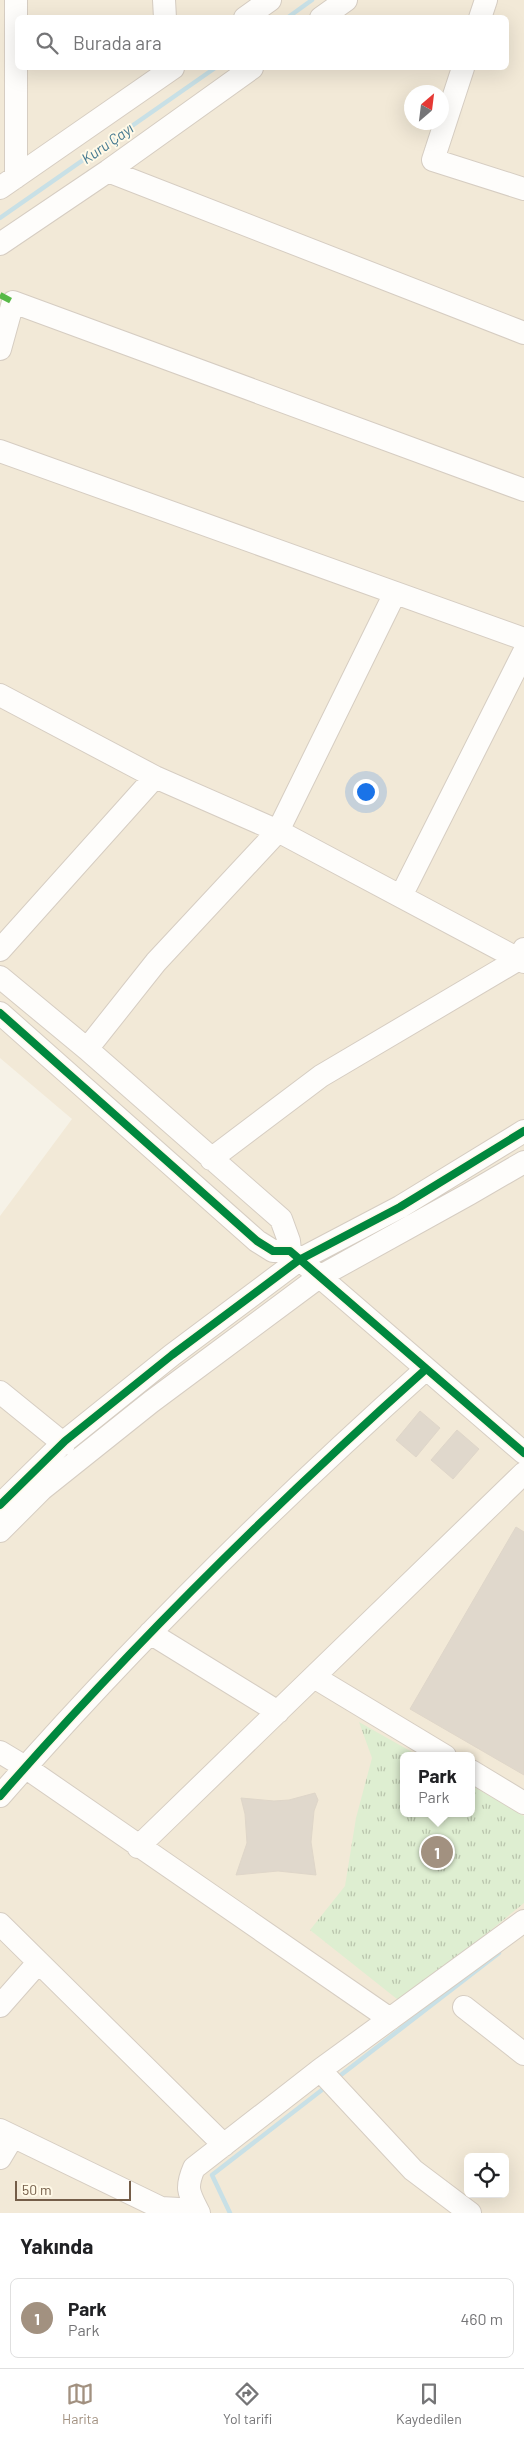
<!DOCTYPE html>
<html lang="tr">
<meta charset="utf-8">
<style>
:root{--surface:#fff;--page:#f2f2f2;--text:#202124;--muted:#757577;--line:#e0e0e0;--accent:#a29180}
body{margin:0;font-family:Barlow,sans-serif;background:var(--page);color:var(--text)}
.controls{position:absolute;right:15px;bottom:15px;display:grid;overflow:hidden;border-radius:8px;box-shadow:0 5px 20px #0002}
.controls button{width:45px;height:45px;display:grid;place-items:center;padding:0;border:0;border-bottom:1px solid var(--line);background:var(--surface);color:var(--text);font:25px sans-serif}
.compass{position:absolute;left:404px;top:85px;width:45px;height:45px;border-radius:50%;background:var(--surface);box-shadow:0 5px 20px #0002;rotate:28deg}
.scale{position:absolute;left:15px;bottom:12px;width:116px;box-sizing:border-box;padding-left:5px;border:2px solid #745d48;border-top:0;font-size:14px;line-height:18px;white-space:nowrap;color:#745d48;-webkit-text-stroke:4px #fff9e7;paint-order:stroke}
.you{position:absolute;left:365px;top:791px;width:18px;height:18px;margin:-12px;border:4px solid #fff;border-radius:50%;background:#1a73e8;box-shadow:0 0 0 8px #1a73e833}
.badge{display:grid;place-items:center;width:32px;height:32px;border-radius:50%;background:var(--accent);color:#fff;font-size:16px;font-weight:700}
.pin{position:absolute;translate:-50% -50%;border:2px solid #fff;box-shadow:0 1px 5px #0006}
.popup{position:absolute;left:400px;top:1752px;width:75px;height:65px;box-sizing:border-box;display:grid;place-content:center;border-radius:8px;background:var(--surface);filter:drop-shadow(0 1px 4px #0005);font-size:16px;white-space:nowrap;color:var(--muted)}
.popup b{font-size:19px;color:var(--text)}
.popup::after{content:'';position:absolute;left:50%;top:100%;margin-left:-10px;border:10px solid transparent;border-top-color:var(--surface)}
.list{margin:0;padding:0;list-style:none}
h2{display:flex;justify-content:space-between;align-items:center;height:65px;margin:0;padding:0 20px;font-size:21px}
h2 small{font-size:16px;font-weight:400;color:var(--muted)}
.list li{display:grid;grid-template-columns:32px 1fr auto;gap:15px;align-items:center;box-sizing:border-box;height:80px;margin:0 10px 10px;padding:0 10px;border:1px solid var(--line);border-radius:8px}
.list b{display:block;font-size:19px;white-space:nowrap}
.list p{margin:0;font-size:16px;white-space:nowrap;color:var(--muted)}
.list em{font-size:16px;font-style:normal;color:var(--muted)}
.icon{flex:none;width:28px;height:28px;fill:none;stroke:currentColor;stroke-width:2;stroke-linecap:round;stroke-linejoin:round}
.map{position:relative;flex:none;width:524px;height:2213px;overflow:hidden}
.search{position:absolute;background:var(--surface);box-shadow:0 5px 20px #0002;left:15px;right:15px;top:15px;height:55px;display:flex;align-items:center;gap:12px;box-sizing:border-box;padding:0 18px;border-radius:8px;color:var(--muted);font-size:19px}
.sheet{height:155px;background:var(--surface)}
nav{display:flex;justify-content:space-around;align-items:center;box-sizing:border-box;height:70px;border-top:1px solid var(--line);background:var(--surface);font-size:14px;color:var(--muted)}
nav a{display:grid;justify-items:center;gap:2px}
nav .on{color:var(--accent)}
.map>svg:first-child{display:block}
.residential{fill:#f2e9d7;fill-rule:evenodd}
.park{fill:url(#park-tufts)}
.lines{fill:none;stroke-linecap:round;stroke-linejoin:round}
.stream{stroke:#c8e0e6;stroke-width:4.5}
.building{fill:#e0d8cc;stroke:#dfd6c9}
.minor-casing{stroke:#d6cdc2;stroke-width:24}
.minor{stroke:#fefdfb;stroke-width:22}
.quiet{stroke:#58b947;stroke-width:6;stroke-dasharray:12 6;stroke-linecap:butt}
.cycleway-casing{stroke:#fff9e7;stroke-width:11}
.cycleway{stroke:#00873e;stroke-width:8}
.labels{text-anchor:middle;dominant-baseline:central;stroke-width:4;stroke-linejoin:round;paint-order:stroke}
.water-label{font-size:15px;font-style:italic;fill:#44788f;stroke:#fff9e7}
</style>
<div class="map">
<svg width="524" height="2213" viewBox="0 0 524 2213">
<defs>
<pattern id="park-tufts" width="24" height="20" patternUnits="userSpaceOnUse" patternTransform="scale(1.25)"><rect width="24" height="20" fill="#deeed1"/><path d="M3 7l-1-3M5 7V3M7 7l1-3M15 17l-1-3M17 17v-4M19 17l1-3" fill="none" stroke="#b9c4ac"/></pattern>
</defs>
<rect width="100%" height="100%" fill="#f6f2e7"/>
<!-- residential -->
<path class="residential" d="M0,0h524v2213h-524v-997l72,-97 -72,-61zM18,18h488v50h-488zM412,92h30v30h-30zM403,1756h68v57h-68zM468,2157h37v37h-37z"/>
<!-- park -->
<path class="park" d="M359,1722l60,34h-16v57h68v-28l53,31v87l-122,100 -92,-73 35,-44 11,-68 16,-60z"/>
<g class="lines">
<!-- stream -->
<path class="stream" d="M287,18l25,-18
M0,218l215,-150
M337,2078l162,-125
M230,2213l-18,-38 115,-89"/>
</g>
<!-- building -->
<path class="building" d="M420,1411l20,17 -24,29 -20,-17z
M457,1430l22,19 -26,30 -22,-19z
M516,1527l8,5v243l-114,-66z
M315,1793l3,7 -4,11 -3,31 5,33 -38,-4 -42,4 11,-32 -2,-29 -4,-16 33,3 15,-1z"/>
<g class="lines">
<defs>
<path id="minor" d="M164,0l1,18
M245,18l25,-18
M321,18l25,-18
M480,18l6,-18
M463,68l-30,92 91,29
M108,171l416,162
M16,177v-177
M0,188l173,-120
M0,244l108,-73 144,-103
M0,349l13,-47 511,188
M0,451l524,188
M0,695l155,82 123,54 246,131
M401,896l123,-244
M0,950l155,-173
M0,977l87,72 194,170 8,22 1,10
M0,1013l257,228 16,10h17l234,202
M87,1049l69,-87 122,-131 117,-238
M211,1159l110,-83 198,-117 5,-10
M0,1392l64,52
M0,1505l65,-64 107,-86 127,-95 101,-53 124,-76
M0,1531l42,-42 109,-87 168,-125 150,-83 55,-32
M150,1633l128,79
M314,1677l131,79
M0,1752l25,15 365,252
M471,1771l53,32
M0,1796c133,-152 276,-293 426,-427
M138,1847l386,-374
M0,1924l224,221
M0,2006l37,-42
M464,2007l60,47
M320,2070l93,100 57,43
M0,2130l161,78 36,2
M0,2158l12,-20
M199,2213c-10,-20 -14,-24 -5,-45l126,-98 204,-149"/>
</defs>
<!-- minor casing -->
<use href="#minor" class="minor-casing"/>
<!-- minor -->
<use href="#minor" class="minor"/>
<!-- quiet -->
<path class="quiet" d="M0,295l13,7"/>
<defs>
<path id="cycleway" d="M0,1013l257,228 16,10h17l234,202
M0,1505l65,-64 107,-86 127,-95 101,-53 124,-76
M0,1796c133,-152 276,-293 426,-427"/>
</defs>
<!-- cycleway casing -->
<use href="#cycleway" class="cycleway-casing"/>
<!-- cycleway -->
<use href="#cycleway" class="cycleway"/>
</g>
<g class="labels">
<!-- water labels -->
<g class="water-label">
<text transform="translate(107 143) rotate(-35)">Kuru Çayı</text>
</g>
</g>
</svg>
<div class="controls">
<button><svg class="icon" aria-label="locate" viewBox="0 0 24 24"><circle cx="12" cy="12" r="6"/><path d="M12 2v4M12 18v4M2 12h4M18 12h4"/></svg></button>
</div>
<svg class="compass" viewBox="-18 -18 36 36"><path d="M0-13l5 13h-10z" fill="#e53935"/><path d="M0 13l5-13h-10z" fill="#757577"/></svg>
<div class="scale">50 m</div>
<div class="you"></div>
<div class="pin badge" style="left:437px;top:1852px">1</div>
<div class="popup"><b>Park</b>Park</div>
<div class="search"><svg class="icon" aria-label="search" viewBox="0 0 24 24"><circle cx="10" cy="10" r="6"/><path d="M15 15l6 6"/></svg>Burada ara</div>
</div>
<section class="sheet">
<h2>Yakında<small></small></h2>
<ul class="list">
<li><span class="badge">1</span><div><b>Park</b><p>Park</p></div><em>460 m</em></li>
</ul>
</section>
<nav>
<a class="on"><svg class="icon" aria-label="map" viewBox="0 0 24 24"><path d="M3 6l6-2 6 2 6-2v14l-6 2-6-2-6 2zM9 4v14M15 6v14"/></svg>Harita</a>
<a><svg class="icon" aria-label="directions" viewBox="0 0 24 24"><path d="M12 3l9 9-9 9-9-9zM9 14v-3h6M13 9l2 2-2 2"/></svg>Yol tarifi</a>
<a><svg class="icon" aria-label="saved" viewBox="0 0 24 24"><path d="M7 4h10v16l-5-4-5 4z"/></svg>Kaydedilen</a>
</nav>
